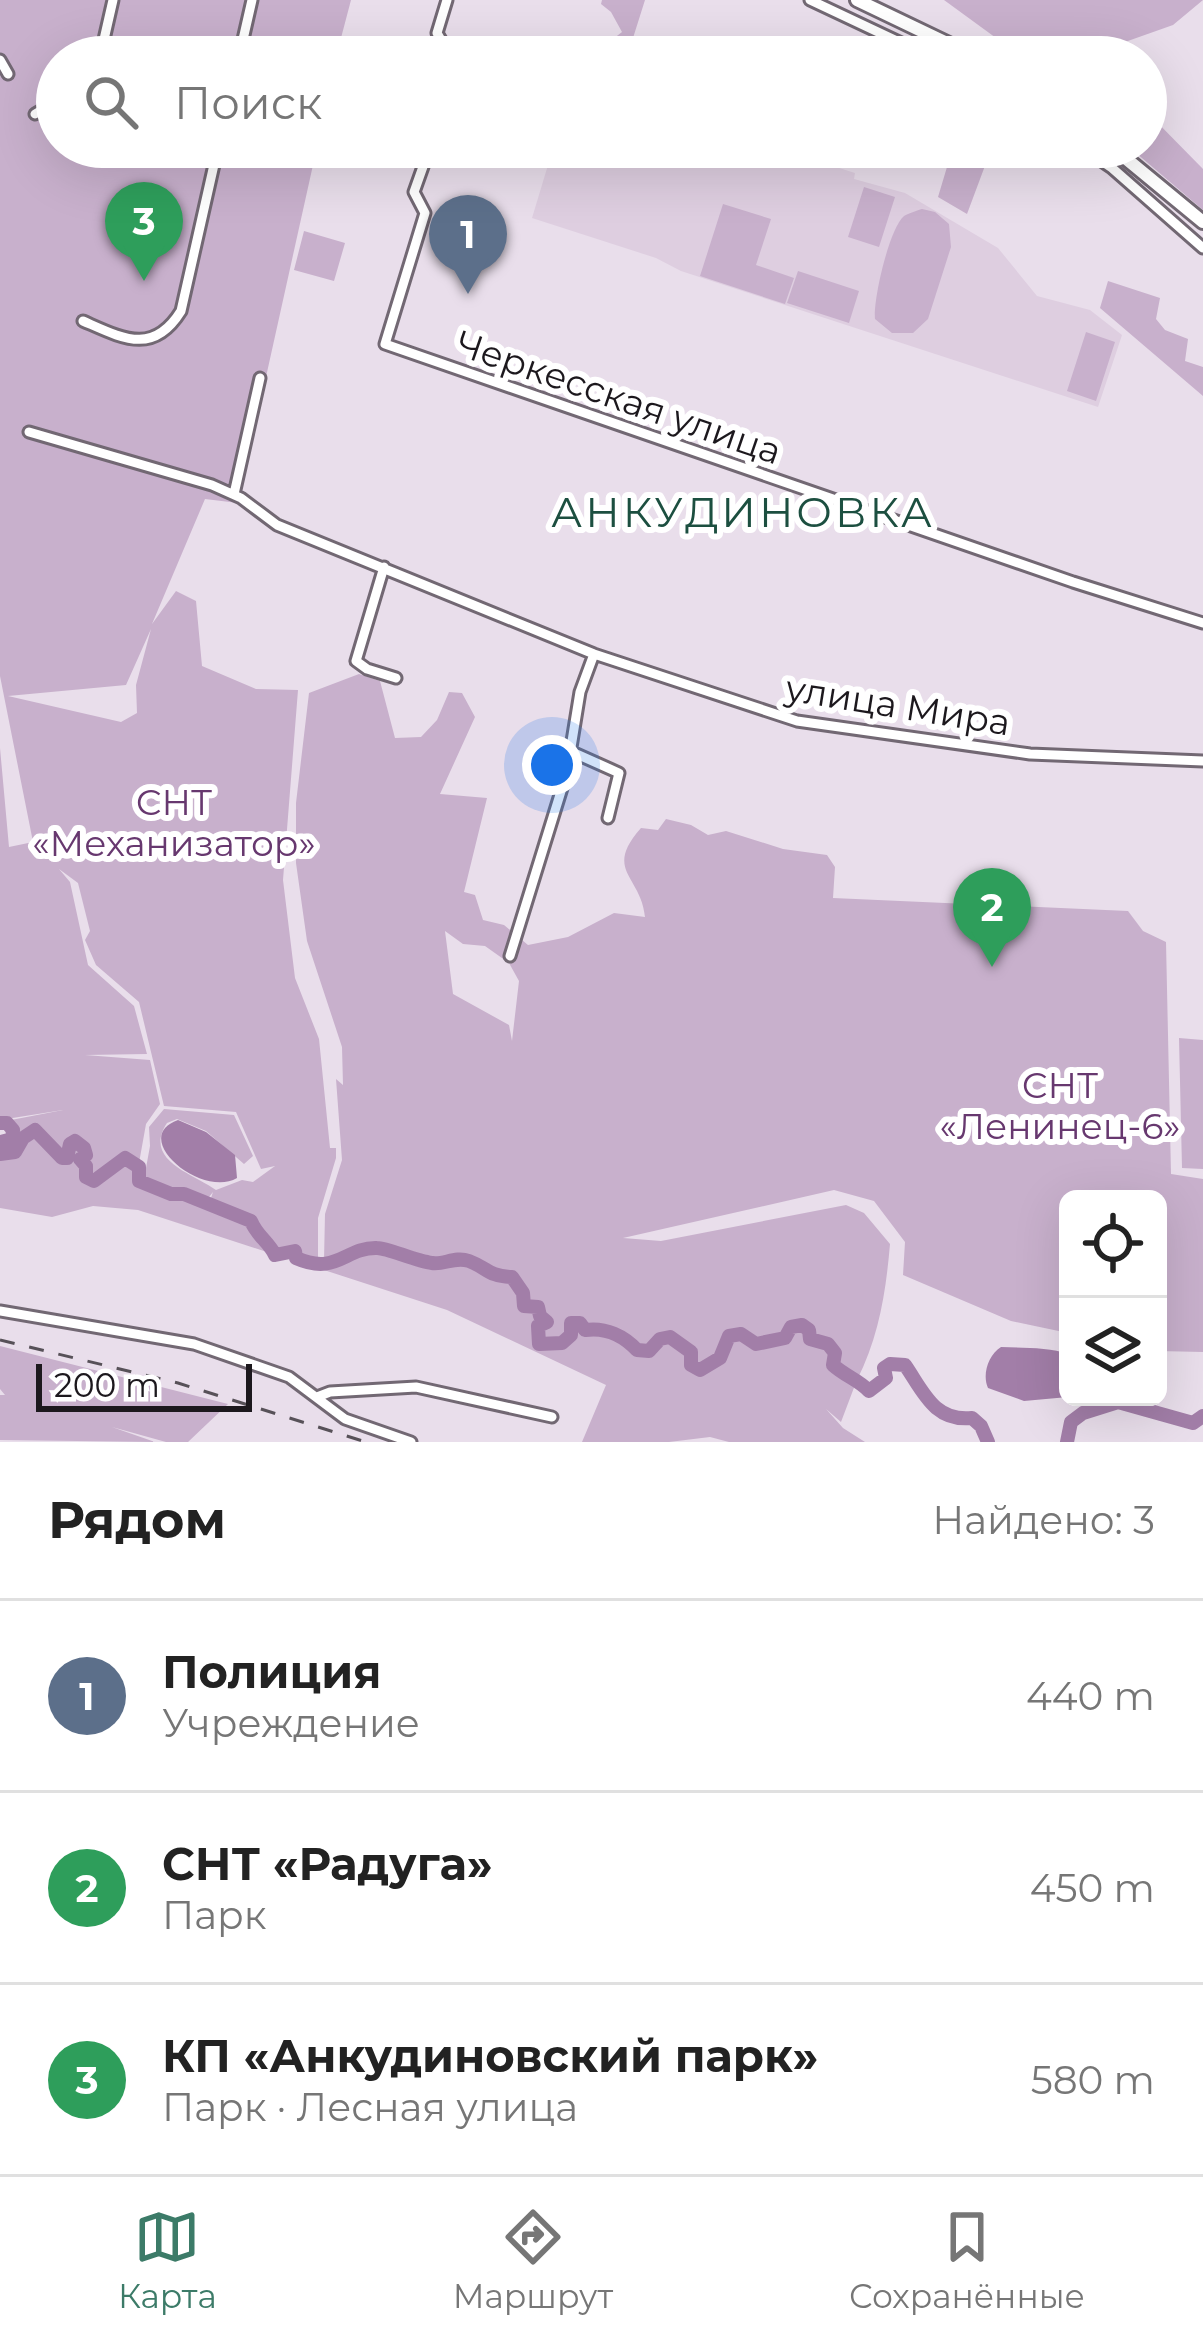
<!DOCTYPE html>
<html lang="ru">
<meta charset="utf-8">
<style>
:root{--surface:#fff;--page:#f2f2f2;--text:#222;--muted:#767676;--line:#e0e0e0;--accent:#3c7b68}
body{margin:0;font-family:Montserrat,sans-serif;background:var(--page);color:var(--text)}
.controls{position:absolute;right:36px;bottom:36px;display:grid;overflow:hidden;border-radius:18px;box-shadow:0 12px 48px #0002}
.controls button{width:108px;height:108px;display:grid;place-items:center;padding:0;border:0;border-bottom:3px solid var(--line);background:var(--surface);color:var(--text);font:60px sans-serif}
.scale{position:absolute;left:36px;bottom:30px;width:216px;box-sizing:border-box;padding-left:12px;border:6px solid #1c181d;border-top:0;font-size:33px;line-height:42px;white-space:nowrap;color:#1c181d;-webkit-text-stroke:9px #fff;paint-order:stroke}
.you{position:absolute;left:552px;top:765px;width:42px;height:42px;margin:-30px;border:9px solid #fff;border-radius:50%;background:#1a73e8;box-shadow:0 0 0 18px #1a73e833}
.badge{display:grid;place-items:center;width:78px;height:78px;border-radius:50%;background:var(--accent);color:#fff;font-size:39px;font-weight:700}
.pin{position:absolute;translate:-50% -99px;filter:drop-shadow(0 3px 6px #0008)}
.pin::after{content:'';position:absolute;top:63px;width:42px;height:36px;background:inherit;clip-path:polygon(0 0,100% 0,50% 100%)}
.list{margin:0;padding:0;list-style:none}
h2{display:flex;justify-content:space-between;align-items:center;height:156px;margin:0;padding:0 48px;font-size:51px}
h2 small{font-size:39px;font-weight:400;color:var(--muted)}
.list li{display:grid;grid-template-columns:78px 1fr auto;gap:36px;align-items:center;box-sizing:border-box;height:192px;padding:0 48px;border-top:3px solid var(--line)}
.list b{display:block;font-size:45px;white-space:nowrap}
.list p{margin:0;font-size:39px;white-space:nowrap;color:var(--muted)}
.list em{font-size:39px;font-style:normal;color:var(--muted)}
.icon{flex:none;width:66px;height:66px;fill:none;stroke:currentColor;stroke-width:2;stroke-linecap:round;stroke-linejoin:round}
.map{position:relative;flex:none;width:1203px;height:1442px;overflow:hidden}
.search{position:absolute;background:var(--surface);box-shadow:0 12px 48px #0002;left:36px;right:36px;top:36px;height:132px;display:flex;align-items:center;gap:30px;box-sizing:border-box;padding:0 42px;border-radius:66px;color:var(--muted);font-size:45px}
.sheet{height:732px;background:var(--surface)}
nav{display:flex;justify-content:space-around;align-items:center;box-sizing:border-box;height:168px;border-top:3px solid var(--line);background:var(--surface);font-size:33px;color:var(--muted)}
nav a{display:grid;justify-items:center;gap:6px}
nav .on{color:var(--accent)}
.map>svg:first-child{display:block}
.built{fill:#decee0}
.green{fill:#c8b0cc;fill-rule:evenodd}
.water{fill:#a27ea8}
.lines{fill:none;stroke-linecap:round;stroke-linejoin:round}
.river{stroke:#a27ea8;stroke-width:14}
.street-casing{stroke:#726873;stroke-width:15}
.secondary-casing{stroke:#726873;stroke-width:18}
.street{stroke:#fff;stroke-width:9}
.secondary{stroke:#fff;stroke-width:12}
.rail{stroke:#575158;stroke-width:3;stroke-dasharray:15 15;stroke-linecap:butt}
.labels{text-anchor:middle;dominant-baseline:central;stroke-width:12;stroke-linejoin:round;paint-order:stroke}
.street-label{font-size:36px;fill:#1c181d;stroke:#fff}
.park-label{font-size:36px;fill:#67386f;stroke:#fff}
.quarter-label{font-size:42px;letter-spacing:3px;fill:#1c4f40;stroke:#fff}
</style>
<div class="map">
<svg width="1203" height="1442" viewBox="0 0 1203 1442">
<rect width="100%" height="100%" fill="#e9deeb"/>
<!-- built -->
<path class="built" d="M566,147h207l82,26 -1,6 51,14 93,55 39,48 53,14 32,25 -24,72 -417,-136 -25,-13 -124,-40 16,-53z"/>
<!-- green -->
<path class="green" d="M0,0h351l-15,57h-279v90h260l-79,356 -33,-4 -53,125 24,-33 20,10 6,65 54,23 42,1 -15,190 12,98 24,61 11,109h6v10l-18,60v41l-8,3 -11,-5 -3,-7 -20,1c-8,-13 -18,-18 -24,-32l-42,-18 3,-9 -4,5 -49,-10 -16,-8 6,-33 -1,-19 15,-18 70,6 19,41 -9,8 -38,-33 -29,-12 -10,4c-25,38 28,51 49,67l26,-10 11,2 22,-16 -14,3 -25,-57 -72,-6 -25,-104 -43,-37 -11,-25 5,-9 -12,-48 -19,-14 11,13 18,83 46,41 13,48 -62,1 65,5 10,44 -14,20 -7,39 -16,-7 -27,21 -7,-3 -4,-13 4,-5 -14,-18 -6,2 -6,14 -27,-27c-12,6 -18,19 -29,23l-2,-5 11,-6 1,-12 -6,-7 52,-10 -63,10v-372l9,99 24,-5 -33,-166zM151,629l-15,56 1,28 -16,9 -113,-26 118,-11z
M602,0h43l-18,57h-43l2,-6h7l12,-13 8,1 9,-7 -11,-20 -10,-8z
M944,0h259l-30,25 -48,17 -1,15h-102z
M1146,111l57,58v41l-74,-63h17z
M953,147h39l-25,67 -29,-17z
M864,187l31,10 -16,50 -31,-10z
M723,204l48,15 -15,46 38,13 -9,26 -85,-28z
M922,209l13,3 14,12 2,23 -23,72 -15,14h-21l-17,-14c-2,-19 14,-90 29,-103 3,-2 14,-6 18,-7z
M304,231l41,12 -11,38 -40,-11z
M798,271l61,20 -10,32 -62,-20z
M1108,281l52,17 -4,21 9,11 23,9 -3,22 18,6v29l-103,-88z
M1086,332l29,10 -19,59 -29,-10z
M359,674l21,7 15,57 26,-1 16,-17 12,-28 13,1 13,24 -35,77 47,4 -23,94 11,3 8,25 21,5 24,20 40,-8 46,-24 31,4c-4,-42 -42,-46 -4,-89l17,2 8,-11 25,6 17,10 18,-4 57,18 44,6 8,12 -2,31 295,13 15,20 23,11 5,232 32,5v173l-45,-1v-152h-90v134l-57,-12 -108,-46 2,-33 -31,-41 -40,-11 -211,48 38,3 185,-36 18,8 26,31c-4,47 -11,93 -33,136l-21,-16 1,-11 -8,-10 -16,-6 -9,-15 -15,3 -6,11 -28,6 -11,-9h-17l-9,23 -19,11 -6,-3v-13l-22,-15h-12l-11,13 -10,-1c-13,-14 -32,-23 -52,-21l-5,-6h-11l-2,14 -7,5 -20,1 -1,-13 9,-7 -8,-6 -1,-10 -14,-1 -1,-13 -11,-16c-28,-1 -23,-9 -43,-16 -15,-4 -25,4 -38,3 -19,-2 -37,-15 -54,-16 -22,-2 -34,16 -55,14l1,-46 17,-54 -6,-81 7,6 -1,-38 -35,-106 -11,-78v-60l13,-110zM445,931l18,13 22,2 24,17 10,18 -7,60 -3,-16 -56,-31z
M1179,1038l24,2v129l-21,-1z
M35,1136l26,25 8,-2 6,-13 6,8 -4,6c8,11 4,22 21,23l13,-14 15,-8 11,9v13l112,41 21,29 -132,-43 -45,-4 -41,11 -52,-9v-51l16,-2 10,-16z
M381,1250c16,8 38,19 56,17 11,-1 17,-7 29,-4 18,5 21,15 45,16l10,14 1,14 14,2 6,12 -6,5 2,21 25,-2 10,-9v-11h6l6,7c20,-2 37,6 51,20l15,1 10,-11 9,-2 19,13v14l11,6 23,-14 7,-21 10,-1 19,10 28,-7 5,-9 9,-3 6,4 2,10 24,12 -1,13 23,18 -14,37 -15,-13 17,19 22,14h-136l-19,-5 -41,5h-87l24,-57 -159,-75 -123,-40 -1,-5c21,3 38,-13 58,-15z
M0,1346l228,58 -40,38h-22l-54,-15 43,15 -155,-2v-45h5l-5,-6z"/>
<!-- water -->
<path class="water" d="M178,1120l28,12 29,23 2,23c-35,21 -109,-40 -59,-58z
M1001,1347c21,1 49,0 67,7v43l-44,4 -36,-13c-6,-13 0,-33 13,-41z"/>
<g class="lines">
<!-- river -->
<path class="river" d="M0,1123h7l6,7 -1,9 -11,3 -1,8
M0,1154l15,-2 8,-14 12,-8 27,28h5l3,-14 5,-3 9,7 2,7 -6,4 6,7v11l8,4 31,-23 14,9v14l32,13h13l67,27c6,15 17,20 24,34l20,-4 1,7c41,18 49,-11 81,-10 11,0 38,13 55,15 12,2 23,-7 37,-2 19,7 18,15 43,16l11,16 1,13 14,1 2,9 7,6 -9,4 1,18 23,-1 9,-8v-12h9l5,7c21,-3 39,6 52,20l12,1 11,-12 10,-2 21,15v13l9,5 20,-12 9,-22 12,-2 15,10 29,-6 6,-11 11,-2 7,5 1,9 18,5 7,9 -2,12c12,11 26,15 36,26l17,-13 -2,-10 6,-4 15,1c18,26 29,57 67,53l9,8 7,16
M1067,1442l4,-20 12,-9 35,-11 75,21 10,-7"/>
<defs>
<path id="street" d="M447,0l-10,33 14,24
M810,0l121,57
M100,57l13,-57
M239,57l13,-57
M0,60l8,14
M35,114l22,-13
M430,147l-16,45 11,21 -40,131 688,238 130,41
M1081,147l31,21 91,80
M83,321c39,17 70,35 98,-10l37,-164
M29,432l183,53 29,13 36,27 317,129 203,67 233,33 173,7
M234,494l26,-116
M384,567l-28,94 11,8 29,9
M570,751l49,22 -11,45
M510,956l57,-184 13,-80 14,-38
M0,1311l194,33 95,33 56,42 66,23
M317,1397l13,-5 86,-5 136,30"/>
<path id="secondary" d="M857,0l119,57
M1112,147l91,75"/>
</defs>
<!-- street casing -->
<use href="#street" class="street-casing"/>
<!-- secondary casing -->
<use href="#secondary" class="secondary-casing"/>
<!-- street -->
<use href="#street" class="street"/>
<!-- secondary -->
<use href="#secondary" class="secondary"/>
<!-- rail -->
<path class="rail" d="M0,1340l178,43 188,59"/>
</g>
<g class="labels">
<!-- street labels -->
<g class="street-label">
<text transform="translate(619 397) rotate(19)">Черкесская улица</text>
<text transform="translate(898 705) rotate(9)">улица Мира</text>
</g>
<!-- park labels -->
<g class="park-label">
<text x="174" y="802">СНТ<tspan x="174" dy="41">«Механизатор»</tspan></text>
<text x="1060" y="1085">СНТ<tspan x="1060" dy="41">«Ленинец-6»</tspan></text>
</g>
<!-- quarter labels -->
<g class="quarter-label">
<text x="743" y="512">АНКУДИНОВКА</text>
</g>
</g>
</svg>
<div class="controls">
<button><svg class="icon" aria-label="locate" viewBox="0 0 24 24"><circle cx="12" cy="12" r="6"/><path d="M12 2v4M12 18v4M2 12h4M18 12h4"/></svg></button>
<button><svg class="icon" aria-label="layers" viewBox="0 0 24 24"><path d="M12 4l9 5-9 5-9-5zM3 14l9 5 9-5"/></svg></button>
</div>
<div class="scale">200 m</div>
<div class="you"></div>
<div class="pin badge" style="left:468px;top:294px;background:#5c6f8a">1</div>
<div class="pin badge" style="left:992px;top:967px;background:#2e9e5b">2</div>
<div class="pin badge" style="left:144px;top:281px;background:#2e9e5b">3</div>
<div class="search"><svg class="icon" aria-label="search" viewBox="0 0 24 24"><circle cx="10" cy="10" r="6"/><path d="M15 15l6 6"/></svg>Поиск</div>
</div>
<section class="sheet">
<h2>Рядом<small>Найдено: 3</small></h2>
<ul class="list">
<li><span class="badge" style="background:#5c6f8a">1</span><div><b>Полиция</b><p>Учреждение</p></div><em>440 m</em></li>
<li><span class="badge" style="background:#2e9e5b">2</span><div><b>СНТ «Радуга»</b><p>Парк</p></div><em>450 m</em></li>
<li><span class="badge" style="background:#2e9e5b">3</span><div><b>КП «Анкудиновский парк»</b><p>Парк · Лесная улица</p></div><em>580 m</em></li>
</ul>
</section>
<nav>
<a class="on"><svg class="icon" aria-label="map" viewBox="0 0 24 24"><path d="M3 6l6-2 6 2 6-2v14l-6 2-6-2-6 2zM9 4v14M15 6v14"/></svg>Карта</a>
<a><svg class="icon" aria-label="directions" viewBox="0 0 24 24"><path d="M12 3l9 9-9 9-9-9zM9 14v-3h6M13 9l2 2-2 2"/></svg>Маршрут</a>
<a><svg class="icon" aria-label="saved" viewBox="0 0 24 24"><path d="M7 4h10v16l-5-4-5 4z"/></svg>Сохранённые</a>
</nav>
